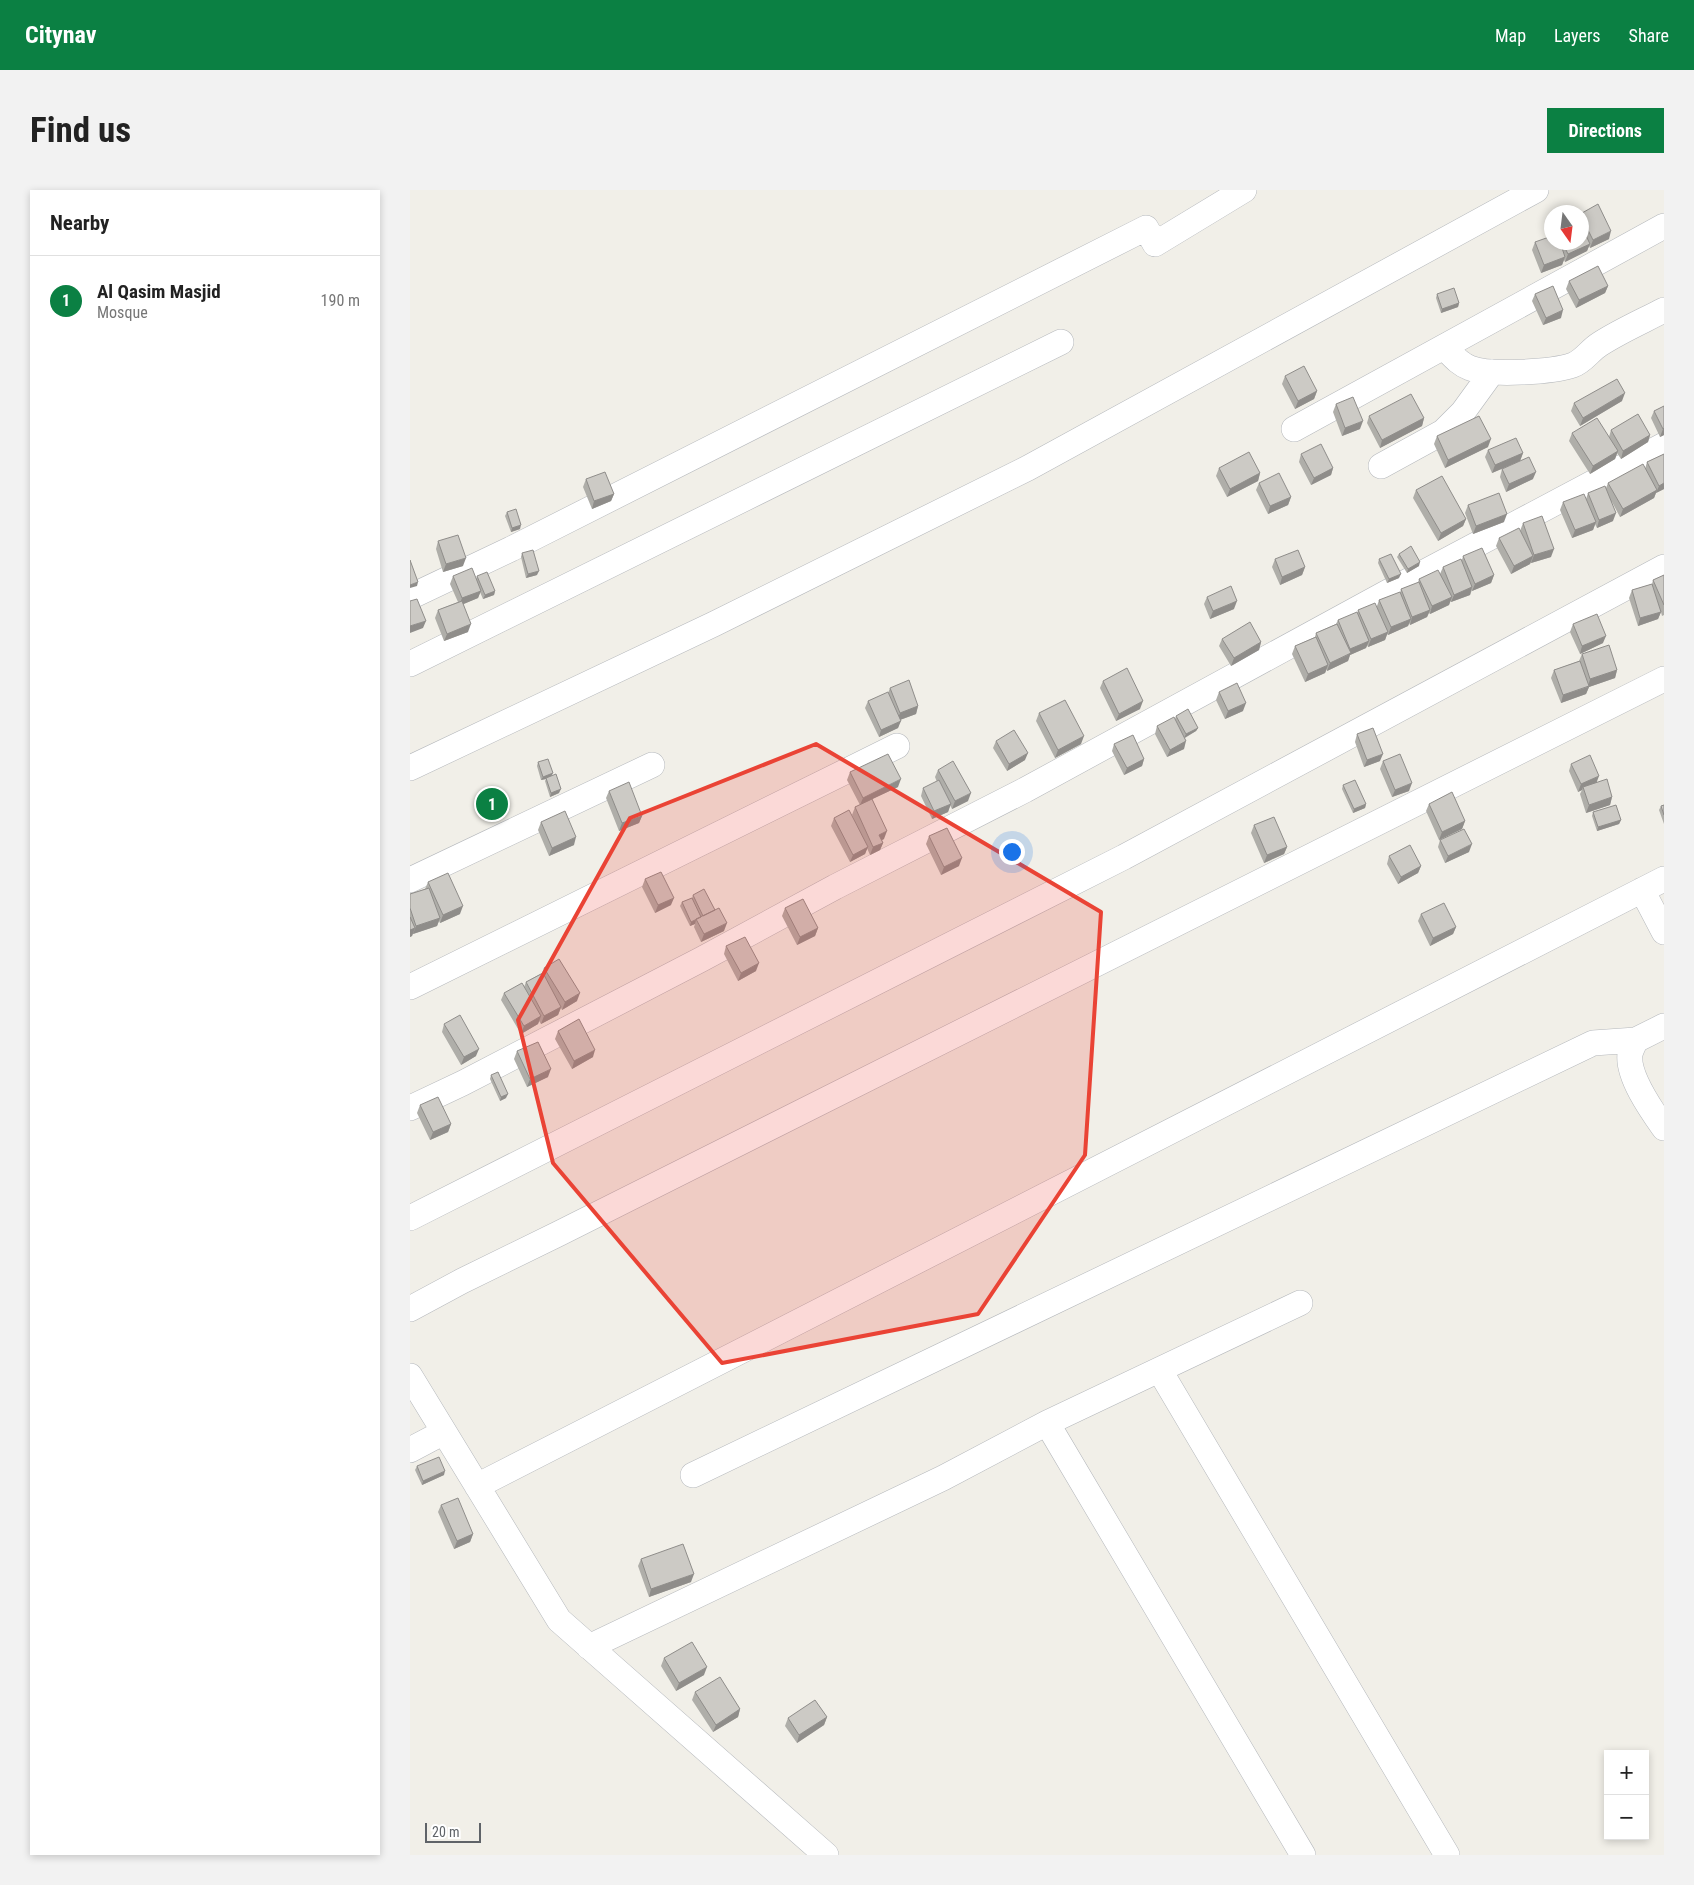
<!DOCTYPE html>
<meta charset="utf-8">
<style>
:root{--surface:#fff;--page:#f2f2f2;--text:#222;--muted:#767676;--line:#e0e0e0;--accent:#0b8043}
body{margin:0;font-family:"Roboto Condensed",sans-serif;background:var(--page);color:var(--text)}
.controls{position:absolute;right:15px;bottom:15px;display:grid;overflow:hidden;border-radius:0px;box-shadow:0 2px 8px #0003}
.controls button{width:45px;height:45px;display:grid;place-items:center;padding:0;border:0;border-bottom:1px solid var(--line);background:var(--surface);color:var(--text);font:25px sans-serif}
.compass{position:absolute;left:1134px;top:15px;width:45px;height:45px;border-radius:50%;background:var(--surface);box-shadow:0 2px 8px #0003;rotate:166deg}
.scale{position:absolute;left:15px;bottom:12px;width:56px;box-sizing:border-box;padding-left:5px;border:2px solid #5f6368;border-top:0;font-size:14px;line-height:18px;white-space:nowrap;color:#5f6368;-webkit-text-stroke:4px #fff;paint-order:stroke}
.you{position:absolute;left:601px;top:661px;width:18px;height:18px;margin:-12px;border:4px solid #fff;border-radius:50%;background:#1a73e8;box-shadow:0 0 0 8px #1a73e833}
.badge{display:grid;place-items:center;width:32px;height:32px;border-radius:50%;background:var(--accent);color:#fff;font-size:16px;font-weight:700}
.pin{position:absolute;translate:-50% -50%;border:2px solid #fff;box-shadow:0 1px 5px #0006}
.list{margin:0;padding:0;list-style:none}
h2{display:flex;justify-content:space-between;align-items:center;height:65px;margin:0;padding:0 20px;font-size:21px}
h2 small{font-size:16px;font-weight:400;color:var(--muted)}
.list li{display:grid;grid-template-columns:32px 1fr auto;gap:15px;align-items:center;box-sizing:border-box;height:90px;padding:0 20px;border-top:1px solid var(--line)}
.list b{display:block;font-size:19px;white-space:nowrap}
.list p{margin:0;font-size:16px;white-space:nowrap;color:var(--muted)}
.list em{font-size:16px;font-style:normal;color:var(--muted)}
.map{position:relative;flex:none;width:1254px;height:1665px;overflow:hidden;border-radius:0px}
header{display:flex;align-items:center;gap:30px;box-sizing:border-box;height:70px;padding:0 25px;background:var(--accent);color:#fff}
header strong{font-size:24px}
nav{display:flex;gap:28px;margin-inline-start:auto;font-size:18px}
.intro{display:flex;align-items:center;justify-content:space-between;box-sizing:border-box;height:120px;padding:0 30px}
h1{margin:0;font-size:35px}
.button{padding:12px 22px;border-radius:0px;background:var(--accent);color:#fff;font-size:18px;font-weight:700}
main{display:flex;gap:30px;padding:0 30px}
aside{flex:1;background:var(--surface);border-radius:0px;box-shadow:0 2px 8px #0003}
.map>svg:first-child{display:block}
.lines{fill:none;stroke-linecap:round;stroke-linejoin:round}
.minor-casing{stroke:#b5b8bc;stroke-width:26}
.minor{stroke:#fff;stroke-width:25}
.wall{fill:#afaea9}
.shaded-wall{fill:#8f8d8a}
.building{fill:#cccac5;stroke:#8f8d8a}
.marked{fill:#ea4335;fill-opacity:0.2;stroke:#ea4335;stroke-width:4;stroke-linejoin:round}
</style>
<header>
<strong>Citynav</strong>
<nav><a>Map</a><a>Layers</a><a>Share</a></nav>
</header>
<div class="intro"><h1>Find us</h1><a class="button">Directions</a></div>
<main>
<aside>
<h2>Nearby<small></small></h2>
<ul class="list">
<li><span class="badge">1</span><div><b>Al Qasim Masjid</b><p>Mosque</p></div><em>190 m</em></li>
</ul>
</aside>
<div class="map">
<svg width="1254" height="1665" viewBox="0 0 1254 1665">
<rect width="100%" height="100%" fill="#f1efe8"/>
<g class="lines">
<defs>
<path id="minor" d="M1034,157c8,8 15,17 26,21 20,8 83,4 103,-3 11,-4 17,-15 27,-21 20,-13 43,-23 64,-34
M884,239l370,-203
M971,276l62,-34 20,-20 29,-40
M0,407l101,-48 635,-321 9,16 89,-54
M0,474l651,-322
M0,578l304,-144 314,-156 508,-278
M0,690l242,-115
M1232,700l22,42
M0,797l487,-241
M1254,836l-28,14c-2,4 -5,10 -6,14 -3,22 22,57 34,74
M0,918l53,-25 239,-124 133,-72 190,-97 398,-217 241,-128
M0,1028l714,-361 540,-290
M0,1119l52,-28 96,-47 1106,-555
M750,1181l287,484
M0,1186l149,244 267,235
M637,1233l256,432
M0,1260l34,-18
M283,1285l900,-432 43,-3
M67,1296l1187,-607
M179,1457l354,-169 104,-55 253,-120"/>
</defs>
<!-- minor casing -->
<use href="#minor" class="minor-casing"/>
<!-- minor -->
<use href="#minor" class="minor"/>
</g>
<!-- wall -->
<path class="wall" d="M1172,23l27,26 -19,9 -1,-2 -2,5 -22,11 -1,-2 -2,5 -21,8 -9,-23 3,-8h47z
M1159,91l39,5 -3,7 -29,15 -10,-19z
M1027,104l22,9 -1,4 -17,6 -5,-15z
M1125,104l26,24 -18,7 -11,-24z
M875,186l32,15 -3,8 -19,10 -13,-25z
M1212,211l-42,25 -9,-15 3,-8z
M926,214l24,25 -18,7 -9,-24z
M1254,216v29l-4,2 -9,-19 3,-7z
M959,226l55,2 -2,8 -42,22 -13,-25z
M1201,240l39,5 -2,7 -27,17 -4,-6 -2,6 -25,15 -21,-33 3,-8 37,4z
M1027,246l51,11 -43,21 -11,-24z
M1078,260l35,3 -3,8 -28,12 -7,-16z
M891,264l32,14 -2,7 -20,10 -12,-23z
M1254,264v35l-8,4 -2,5 -34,19 -8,-15 1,19 -16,7 -2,-4 -2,6 -21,8 -12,-28 3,-8 23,-3 2,-6 18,-5 2,-5 37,-14 2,-7z
M809,278l41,5 -2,8 -31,16 -11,-21z
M1092,279l31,10 -27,13 -6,-15z
M176,289l28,15 -3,7 -19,8 -9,-22z
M849,293l32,14 -3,8 -20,9 -12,-24z
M1006,300l50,29 -3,7 -25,15 -25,-43z
M1058,315l36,17 -31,12 -8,-21z
M97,322l13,17 -9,3 -6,-16z
M1113,333l28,34 -20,6v-1l-1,2 -19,10 -15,-28 3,-8 21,-7z
M28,351l25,25 -20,6 -7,-23z
M112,363l15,22 -11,3 -5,-21z
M989,364l20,12 -12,7 -10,-16z
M1053,366l31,19 -3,8 -19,8v-1l-2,5 -19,7 -1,-1 -1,4 -19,9 -1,-1 -2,4 -17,8 -1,-2 -1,3 -20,9 -1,-1 -2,6 -17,7 -1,-2 -1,3 -16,7 -2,6 -21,10v-2l-2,4 -20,9 -13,-28 3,-8 20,-9 1,-4 20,-9 2,-4 19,-6 1,-4 19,-4 2,-6 21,-7 1,-4 17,-6 1,-4 21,-5 3,-7 19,-7z
M865,369l30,8 -3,8 -22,10 -8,-18z
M969,369l20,19 -12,5 -9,-20z
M1254,385v40l-2,1 -1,-4 -3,7 -20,7 -9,-28 3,-8 20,-6 1,-4z
M43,386l23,3 1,-3 18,15 -1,4 -11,4 -3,-7 -2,6 -15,6 5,28 -24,9 -9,-23 3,-8 20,-8 -8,-18z
M797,407l27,12 -24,10 -6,-15z
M1163,434l30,19 -23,11 -10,-22z
M812,449l39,3 -2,8 -28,16 -12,-20z
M1172,464l35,16 -2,8 -26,9 -3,7 -25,9 -10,-25 3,-8 25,-9z
M693,491l37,28 -24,12 -16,-33z
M480,498l28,18 -2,8 -16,6 -2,8 -19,9 -14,-29 3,-7 20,-8z
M809,502l24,19 -18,8 -9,-19z
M629,523l42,31 -26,14 -19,-37z
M766,526l22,12 -2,3 -11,7 -1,11 -17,8 -12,-23 2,-8 18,-7z
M947,544l23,27 -16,6 -9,-25z
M586,551l29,19 -18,11 -14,-23z
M704,554l30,15 -2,7 -18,9 -12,-24z
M973,571l26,30 -17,6 -12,-28z
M128,572l14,14 7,17 -9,4 -5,-16 1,-2 -5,1 -4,-14z
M1161,574l26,18 15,15 -2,8 -24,8 -6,-19 2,-4 -4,2 -9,-21z
M528,580l30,31 -16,8 -2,-4 -2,7 -16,7 -11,-23 2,-8 14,-6 -2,-5z
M440,582l48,15 -26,12 12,40 -2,1 1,3 -3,7 -10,5 -3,-7 -2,6 -15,8 -19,-36 3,-8 23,8 -5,-11 3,-8 5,-2 -13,-25z
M933,595l23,19 -1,4 -12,5 -11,-24z
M199,601l33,25 -3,7 -20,8 -13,-33z
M1019,614l36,17 -3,8 -23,11 -13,-29z
M1254,615v19l-5,-14 2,-4z
M1183,622l28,8 -2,4 -22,7 -5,-15z
M131,632l33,23 -25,11 -11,-26z
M844,635l33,22 -3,7 -20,9 -13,-30z
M519,646l30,30 -18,9 -15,-31z
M1030,650l29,12 -24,11 -7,-16z
M979,666l32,10 -3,7 -20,11 -11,-20z
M235,689l26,26 -16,8 -13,-26z
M18,692l32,32 -20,9 -1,-2 -2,5 -24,8v-1l-1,3 -2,1v-43l15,-5z
M283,705l31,36 -23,11 -7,-15 1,-3 -5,2 -10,-20 2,-4 10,-4z
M375,718l33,20 -3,8 -18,9 -15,-29z
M1011,724l35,13 -3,7 -23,12 -12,-25z
M316,756l30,25 -18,10 -14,-27z
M134,778l33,33 -15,9 -1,-2 -3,7 -17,9 -2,-3 -1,3 -17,10 -20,-34 3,-7 20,-6 2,-5 16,-9z
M34,834l32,32 -15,9 -19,-33z
M148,841l35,26 -21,12 -17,-30z
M107,861l31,26 -21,10 -13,-28z
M81,885l15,23 -6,3 -10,-22z
M10,915l31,19 -3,8 -18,8 -13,-27z
M7,1276l27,9 -22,10 -7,-15z
M31,1315l32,29 -3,8 -16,7 -16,-37z
M231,1369l50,23 -42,15 -11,-31z
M254,1468l40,17 -28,16 -15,-25z
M285,1502l45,17 -2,8 -25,15 -21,-32z
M417,1527l-3,8 -27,18 -12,-17 3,-8z"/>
<!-- shaded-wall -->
<path class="shaded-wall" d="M1201,41l-2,8 -19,9 3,-8z
M1180,54l-3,7 -22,11 3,-8z
M1155,67l-3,8 -21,8 3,-8z
M1198,96l-3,7 -29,15 3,-8z
M1049,113l-1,4 -17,6 1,-4z
M1153,120l-2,8 -18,7 3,-7z
M907,201l-3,8 -19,10 3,-8z
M1215,203l-3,8 -42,25 3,-8z
M1014,228l-2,8 -42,22 2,-8z
M953,231l-3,8 -18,7 3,-8z
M1254,238v7l-4,2 3,-8z
M1240,245l-2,7 -27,17 2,-8z
M1081,249l-3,8 -43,21 3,-8z
M1208,261l-3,8 -25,15 3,-8z
M1113,263l-3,8 -28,12 3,-8z
M923,278l-2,7 -20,10 3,-7z
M1126,282l-3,7 -27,13 3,-8z
M850,283l-2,8 -31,16 3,-8z
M1254,293v6l-8,4 3,-7z
M1247,300l-3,8 -34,19 3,-8z
M204,304l-3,7 -19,8 2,-8z
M881,307l-3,8 -20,9 2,-8z
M1206,323l-3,8 -16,7 2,-8z
M1097,324l-3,8 -31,12 3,-8z
M1056,329l-3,7 -25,15 3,-8z
M1186,332l-3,8 -21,8 3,-8z
M111,335l-1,4 -9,3 1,-4z
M1144,359l-3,8 -20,6 3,-8z
M1123,366l-3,8 -19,10 3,-8z
M56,368l-3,8 -20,6 3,-8z
M1010,372l-1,4 -12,7 1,-4z
M895,377l-3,8 -22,10 2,-8z
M129,381l-2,4 -11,3 2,-4z
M991,384l-2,4 -12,5 2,-4z
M1084,385l-3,8 -19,8 3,-7z
M8,392l-1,4 -7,2v-3z
M1062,397l-2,8 -19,7 3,-7z
M71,401l-3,7 -19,8 3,-8z
M85,401l-1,4 -11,4 2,-4z
M1042,407l-3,8 -19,9 2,-8z
M827,411l-3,8 -24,10 3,-8z
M1020,420l-3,7 -17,8 2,-8z
M1251,422l-3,7 -20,7 2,-8z
M1001,429l-3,7 -20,9 3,-8z
M16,431l-3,7 -13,5v-7z
M61,434l-3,8 -24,9 3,-7z
M978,442l-3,8 -17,7 3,-8z
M1196,446l-3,7 -23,11 2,-8z
M959,451l-3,7 -16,7 -2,6 -21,10 3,-8 18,-8 2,-6z
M851,452l-2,8 -28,16 3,-8z
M918,475l-3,8 -20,9 3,-8z
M1207,480l-2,8 -26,9 -3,7 -25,9 2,-8 25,-8 2,-8z
M733,511l-3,8 -24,12 3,-7z
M836,513l-3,8 -18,8 3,-8z
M508,516l-2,8 -19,7 3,-8z
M491,531l-3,7 -19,9 2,-7z
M788,538l-2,3 -12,7 2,-4z
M674,546l-3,8 -26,14 3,-8z
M776,551l-2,8 -17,8 3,-7z
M618,563l-3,7 -18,11 2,-7z
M973,564l-3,7 -16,6 3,-7z
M734,569l-2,7 -18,9 3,-7z
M143,583l-2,4 -5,1v1l-5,1 2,-3z
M1189,586l-3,8 -13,3 -1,3 -4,2 3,-8z
M491,589l-3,8 -38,18 3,-7z
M1002,593l-3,8 -17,6 3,-7z
M151,599l-2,4 -9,4 1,-4z
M561,603l-3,8 -16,8 3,-8z
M1202,607l-2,8 -24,8 3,-8z
M541,614l-3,8 -16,7 2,-8z
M956,614l-1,4 -12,5 1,-4z
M232,626l-3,7 -20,8 3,-8z
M1211,630l-2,4 -22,7 1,-4z
M1055,631l-3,8 -23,11 3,-8z
M477,641l-3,8 -8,4 3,-8z
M166,647l-2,8 -25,11 3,-8z
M473,653l-3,7 -10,5 3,-8z
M1062,654l-3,8 -24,11 3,-7z
M458,657l-3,7 -15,8 3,-7z
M877,657l-3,7 -20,9 3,-8z
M552,668l-3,8 -18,9 3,-8z
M1011,676l-3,7 -20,11 3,-7z
M264,708l-3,7 -16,8 3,-8z
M53,716l-3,8 -20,9 3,-8z
M30,728l-3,8 -24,8 3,-8z
M286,730l-1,4 -5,2 1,-4z
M317,733l-3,8 -23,11 3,-8z
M1046,737l-3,7 -23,12 3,-8z
M5,738l-3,8 -2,1v-7z
M408,738l-3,8 -18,9 3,-8z
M349,773l-3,8 -18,10 3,-8z
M170,803l-3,8 -15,9 3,-8z
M151,817l-3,8 -17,9 3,-8z
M131,826l-3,8 -17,10 3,-8z
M69,859l-3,7 -15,9 3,-8z
M185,860l-2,7 -21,12 2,-8z
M141,879l-3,8 -21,10 3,-8z
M98,904l-2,4 -6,3 1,-4z
M41,934l-3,8 -18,8 3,-8z
M35,1281l-1,4 -22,10 1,-4z
M63,1344l-3,8 -16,7 3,-8z
M284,1384l-3,8 -42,15 2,-8z
M297,1477l-3,8 -28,16 3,-8z
M330,1519l-2,8 -25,15 3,-7z
M417,1527l-3,8 -27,18 2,-8z"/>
<!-- building -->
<path class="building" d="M1188,14l13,27 -18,9 -11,-22v-5z
M1172,37l8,17 -22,10 -6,-12h20z
M1142,46v6h8l5,15 -21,8 -9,-23z
M1188,76l10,20 -29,14 -10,-19z
M1143,96l10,24 -17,8 -11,-24z
M1044,98l5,15 -17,6 -5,-15z
M894,176l13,25 -19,10 -13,-25z
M1207,189l8,14 -42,25 -9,-15z
M1001,204l13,24 -42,22 -13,-24z
M943,207l10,24 -18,7 -9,-24z
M1254,216v22l-1,1 -9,-18z
M1228,224l12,21 -27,16 -12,-21z
M1069,226l12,23 -43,21 -11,-24z
M1187,228l21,33 -25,15 -21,-33z
M1106,248l7,15 -28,12 -7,-15z
M911,254l12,24 -19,10 -13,-24z
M839,262l11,21 -30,16 -11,-21z
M1254,264v29l-5,3 -12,-24z
M1119,267l7,15 -27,12 -7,-15z
M1233,274l14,26 -34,19 -15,-26z
M195,282l9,22 -20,7 -8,-22z
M869,283l12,24 -21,9 -11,-23z
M1032,286l24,43 -25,14 -25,-43z
M1195,296l11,27 -17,7 -11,-27z
M1089,303l8,21 -31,12 -8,-21z
M1174,304l12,28 -21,8 -12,-28z
M106,319l5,16 -9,3 -5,-16z
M1132,326l12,33 -20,6 -11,-32z
M1109,338l14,28 -19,10 -15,-28z
M48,345l8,23 -20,6 -8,-23z
M1001,356l9,16 -12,7 -9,-15z
M1072,358l12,27 -19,9 -12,-28z
M123,360l6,21 -11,3 -6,-21z
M888,360l7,17 -23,10 -7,-18z
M981,364l10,20 -12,5 -10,-20z
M1051,369l11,28 -18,8 -11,-28z
M0,370l8,22 -8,3z
M62,378l9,23 -19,7 -9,-22z
M1028,380l14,27 -20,9 -13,-27z
M77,382l8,19 -10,4 -8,-19z
M1254,385v30l-11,-25z
M1009,392l11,28 -18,7 -11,-28z
M1242,394l9,28 -21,6 -8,-28z
M821,396l6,15 -24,10 -6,-14z
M990,402l11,27 -20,8 -12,-27z
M7,409l9,22 -16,5v-25z
M52,411l9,23 -24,10 -9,-24z
M965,413l13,29 -17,7 -13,-29z
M947,422l12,29 -19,8 -12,-29z
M1187,424l9,22 -24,10 -9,-22z
M840,432l11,20 -27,16 -12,-19z
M927,434l14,29 -21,10 -14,-30z
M906,447l12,28 -20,9 -13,-28z
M1199,455l8,25 -27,9 -8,-25z
M1170,471l9,25 -26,9 -9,-25z
M717,478l16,33 -24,13 -16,-33z
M499,490l9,26 -18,7 -10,-25z
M827,493l9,20 -18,8 -9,-19z
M478,502l13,29 -20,9 -13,-29z
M655,510l19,36 -26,14 -19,-37z
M778,519l10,19 -12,6 -10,-18z
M764,527l12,24 -16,9 -13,-24z
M963,538l10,26 -16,6 -10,-26z
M604,540l14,23 -19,11 -13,-23z
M723,545l11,24 -17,9 -13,-24z
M478,564l13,25 -38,19 -13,-26z
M990,564l12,29 -17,7 -12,-29z
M1180,565l9,21 -18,8 -10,-20z
M138,569l5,14 -10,4 -5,-15z
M543,571l18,32 -16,8 -17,-31z
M146,584l5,15 -10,4 -5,-15z
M1197,589l5,18 -23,8 -6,-18z
M529,590l12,24 -17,7 -11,-23z
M945,590l11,24 -12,5 -11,-24z
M219,592l13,34 -20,7 -13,-32z
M1042,602l13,29 -23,11 -13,-28z
M462,609l15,32 -8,4 4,8 -10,4 -18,-40z
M1206,615l5,15 -23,7 -5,-15z
M1254,615v10l-3,-9z
M439,620l19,37 -15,8 -19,-37z
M155,621l11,26 -24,11 -11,-26z
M864,627l13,30 -20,8 -13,-30z
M537,638l15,30 -18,9 -15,-31z
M1054,639l8,15 -24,12 -8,-16z
M1000,655l11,21 -20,11 -12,-21z
M251,682l13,26 -16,7 -13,-26z
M38,683l15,33 -20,9 -15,-33z
M19,698l11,30 -24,8 -6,-18v-14z
M294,699l11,21 -12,6 -10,-21z
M282,708l9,19 -10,5 -9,-20z
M393,709l15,29 -18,9 -15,-29z
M1034,713l12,24 -23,11 -12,-24z
M309,718l8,15 -23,11 -8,-15z
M0,727l5,11 -5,2z
M335,747l14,26 -18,10 -15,-27z
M149,769l21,34 -15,9 -21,-34z
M133,783l18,34 -17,9 -18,-34z
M112,793l19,33 -17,10 -20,-33z
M50,825l19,34 -15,8 -20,-33z
M169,829l16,31 -21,11 -16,-30z
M128,852l13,27 -21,10 -13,-28z
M88,882l10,22 -7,3 -10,-22z
M28,907l13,27 -18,8 -13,-27z
M29,1267l6,14 -22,10 -6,-15z
M48,1308l15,36 -16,7 -16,-36z
M273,1354l11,30 -43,15 -10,-30z
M282,1452l15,25 -28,16 -15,-25z
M310,1487l20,32 -24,16 -21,-33z
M405,1510l12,17 -28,18 -11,-17z"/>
<!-- marked area -->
<path class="marked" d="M406,554l285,168 -16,243 -107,159 -256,49 -169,-200 -35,-143 112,-202z"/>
</svg>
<div class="controls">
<button>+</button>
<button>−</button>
</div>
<svg class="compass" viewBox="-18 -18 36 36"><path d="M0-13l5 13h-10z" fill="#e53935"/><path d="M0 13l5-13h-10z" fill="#767676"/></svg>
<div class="scale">20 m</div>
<div class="you"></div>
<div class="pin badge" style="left:82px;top:614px">1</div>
</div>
</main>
